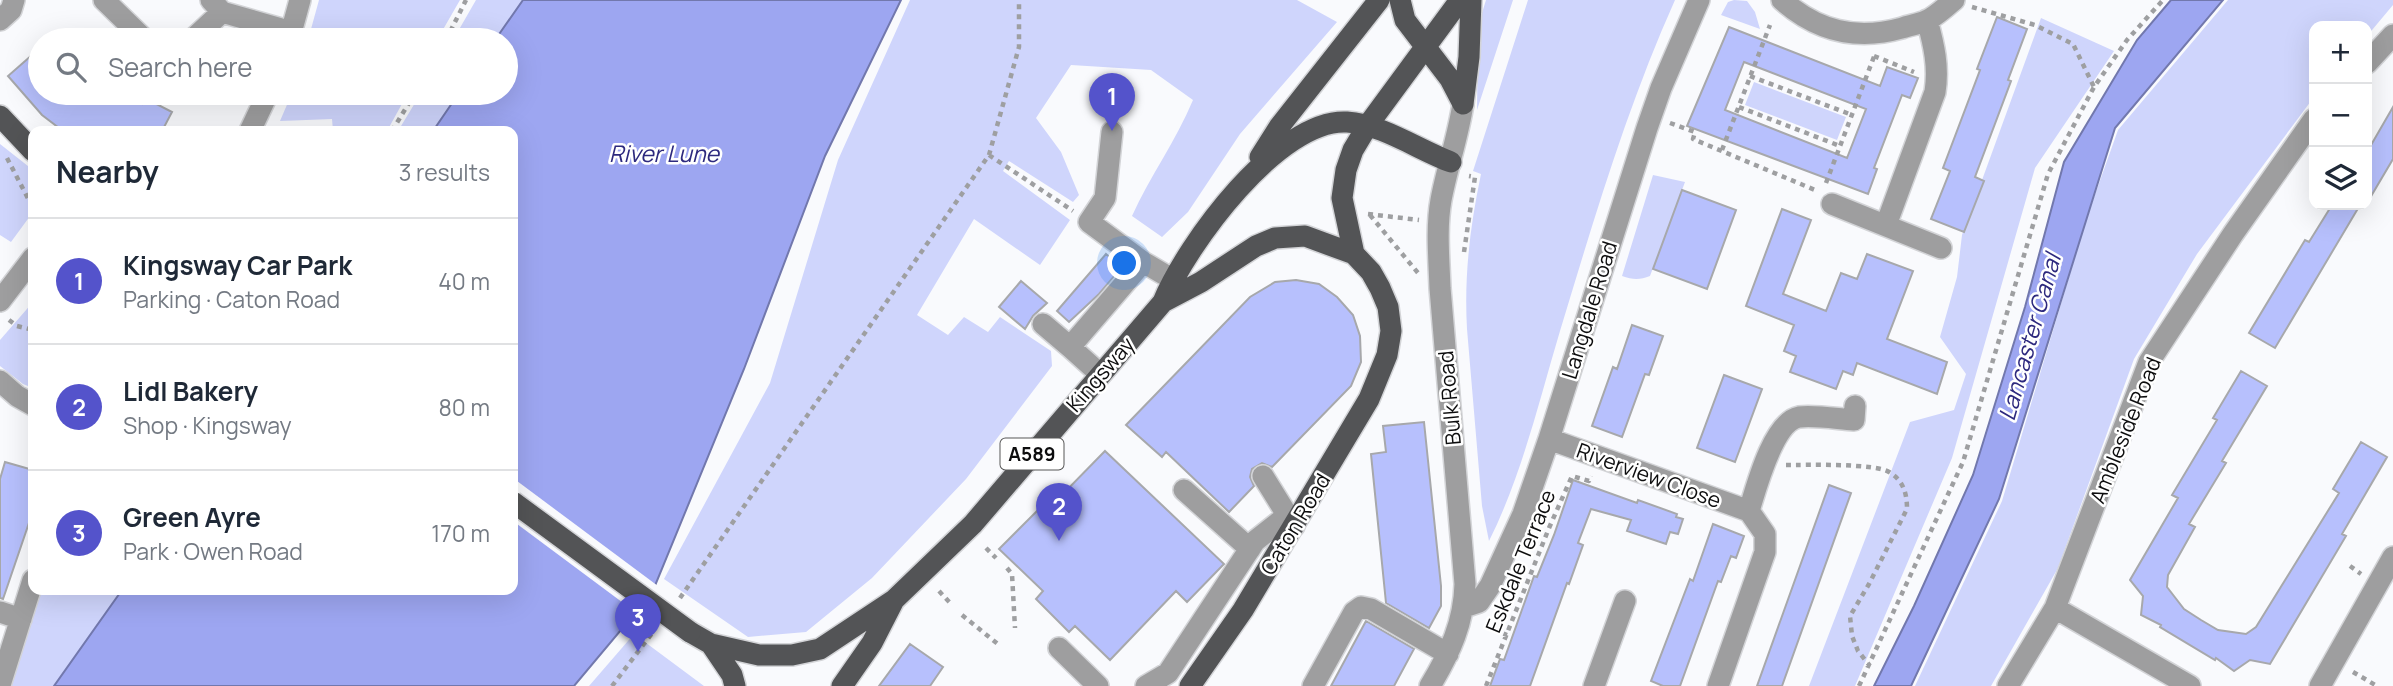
<!DOCTYPE html>
<meta charset="utf-8">
<style>
:root{--surface:#fff;--page:#f2f2f3;--text:#1f2937;--muted:#747a83;--line:#e0e1e3;--accent:#5453cb}
body{margin:0;font-family:Manrope,sans-serif;background:var(--page);color:var(--text)}
.controls{position:absolute;right:21px;top:21px;display:grid;overflow:hidden;border-radius:14px;box-shadow:0 7px 28px #0002}
.controls button{width:63px;height:63px;display:grid;place-items:center;padding:0;border:0;border-bottom:2px solid var(--line);background:var(--surface);color:var(--text);font:35px sans-serif}
.you{position:absolute;left:1125px;top:264px;width:24px;height:24px;margin:-18px;border:5px solid #fff;border-radius:50%;background:#1a73e8;box-shadow:0 0 0 10px #1a73e833}
.badge{display:grid;place-items:center;width:46px;height:46px;border-radius:50%;background:var(--accent);color:#fff;font-size:23px;font-weight:700}
.pin{position:absolute;translate:-50% -58px;filter:drop-shadow(0 2px 4px #0008)}
.pin::after{content:'';position:absolute;top:37px;width:24px;height:21px;background:inherit;clip-path:polygon(0 0,100% 0,50% 100%)}
.list{margin:0;padding:0;list-style:none}
h2{display:flex;justify-content:space-between;align-items:center;height:91px;margin:0;padding:0 28px;font-size:30px}
h2 small{font-size:23px;font-weight:400;color:var(--muted)}
.list li{display:grid;grid-template-columns:46px 1fr auto;gap:21px;align-items:center;box-sizing:border-box;height:126px;padding:0 28px;border-top:2px solid var(--line)}
.list b{display:block;font-size:26px;white-space:nowrap}
.list p{margin:0;font-size:23px;white-space:nowrap;color:var(--muted)}
.list em{font-size:23px;font-style:normal;color:var(--muted)}
.icon{flex:none;width:38px;height:38px;fill:none;stroke:currentColor;stroke-width:2;stroke-linecap:round;stroke-linejoin:round}
.map{position:relative;flex:none;width:2393px;height:686px;overflow:hidden}
.search{position:absolute;background:var(--surface);box-shadow:0 7px 28px #0002;left:28px;top:28px;width:490px;height:77px;display:flex;align-items:center;gap:18px;box-sizing:border-box;padding:0 24px;border-radius:38px;color:var(--muted);font-size:26px}
.panel{position:absolute;background:var(--surface);box-shadow:0 7px 28px #0002;left:28px;top:126px;width:490px;height:469px;border-radius:14px}
.map>svg:first-child{display:block}
.green{fill:#cfd5fc}
.water{fill:#9da6f1;stroke:#7278ad;stroke-width:2}
.pier{fill:#f9fafd}
.building{fill:#b7c0fd;stroke:#a7a8ab;stroke-width:2;fill-rule:evenodd}
.lines{fill:none;stroke-linecap:round;stroke-linejoin:round}
.minor-casing{stroke:#d3d4d7;stroke-width:24}
.major-casing{stroke:#d3d4d7;stroke-width:24}
.path{stroke:#9e9fa1;stroke-width:4.5;stroke-dasharray:5 5;stroke-linecap:butt}
.minor{stroke:#9e9e9f;stroke-width:21}
.major{stroke:#535456;stroke-width:21}
.major-bridge-casing{stroke:#d3d4d7;stroke-width:24;stroke-linecap:butt}
.major-bridge{stroke:#535456;stroke-width:21}
.labels{text-anchor:middle;dominant-baseline:central;stroke-width:5;stroke-linejoin:round;paint-order:stroke}
.shield{fill:#fff;stroke:#565656;stroke-width:2}
.shield-label{font-size:19px;font-weight:bold;fill:#0d0d0e}
.street-label{font-size:21px;fill:#0d0d0e;stroke:#fff}
.water-label{font-size:23px;font-style:italic;fill:#2d297e;stroke:#fff}
</style>
<div class="map">
<svg width="2393" height="686" viewBox="0 0 2393 686">
<rect width="100%" height="100%" fill="#f9fafd"/>
<!-- green -->
<path class="green" d="M319,0h141l-23,40h-129z
M476,0h47l-28,40h-42z
M910,0h387l40,22 -97,112 -52,78 -26,25 -30,-21c18,-40 44,-75 61,-116l-42,-30 -80,-5 -35,53 25,34 18,43 -6,7 -64,-41 -6,10 67,49 -30,45 -66,-46 -57,96 31,20 16,-18 24,15 12,-15 51,34 1,15 -86,113 -94,99 -66,54 -58,5 -84,-58 106,-196 68,-223z
M1486,0h27l-36,110 1,-84z
M1528,0h147c-48,107 -81,219 -115,331 -21,70 -38,144 -71,210l-7,-35 -15,-177c-3,-53 3,-103 14,-155l-8,-3z
M1734,0l13,1 8,11 5,17 -39,-14 7,-13z
M2228,0h165v5l-26,31v-10h-53v71l-117,157 -63,105 -76,209 -67,118h-76l87,-185 85,-284 31,-87z
M2041,18l73,33 -79,117 -83,290 -97,228h-46l101,-264 44,-12 12,-36 -26,-37 17,-60 5,-42z
M1754,82l92,35 -9,23 -92,-35z
M292,93h116l-21,38h-54l-1,-12 -52,2z
M421,93h38l-26,38h-35z
M0,144l33,26v42l-22,30 -11,-7z
M1653,175l32,7 -35,94c-10,4 -17,4 -28,0z
M33,302v86l-10,-4 -23,-18v-26z
M40,590h82l-68,96h-47z
M634,634l70,52h-115z"/>
<!-- water -->
<path class="water" d="M523,0h378l-76,156 -81,213 -92,224 -78,93h-520l68,-96h391v-459h-80l26,-38h47v-53h-11z
M2171,0h52l-108,128 -116,371 -88,187h-37l40,-80 59,-131 52,-168 39,-145 73,-122z"/>
<!-- pier -->
<path class="pier" d="M513,478l145,108 -3,9 -17,19 -125,-93z"/>
<!-- building -->
<path class="building" d="M1997,17l30,12 -19,51 3,1 -36,96 9,4 -20,51 -33,-13 19,-48 -7,-3 37,-98 -3,-1z
M1729,27l151,59 7,-19 31,11 -8,20 -8,-3 -28,73 3,1 -9,25 -181,-68zM1744,62l122,47 -19,49 -122,-48z
M40,48v45h80l22,11 3,-6 27,14 -10,19h-99l-21,-16 -34,-39z
M2393,107v52l-26,44v-51z
M1682,190l54,20 -29,79 -54,-20z
M2332,205h28l-85,143 -26,-15 56,-93 4,2z
M1782,209l29,11 -28,74 43,17 15,-38 16,6 10,-25 46,17 -26,68 60,23 -10,32 -80,-31 -4,12 -10,-4 -7,18 -46,-17 6,-16 -12,-5 10,-26 -48,-19z
M1106,254l16,13 -23,27 -30,28 -12,-11z
M1296,280l23,4 18,13 16,18 7,21 1,26 -10,24 -79,81 -10,-4 -10,6 -2,8 4,9 -25,26 -63,-60 -4,5 -36,-32 124,-128 25,-15z
M1021,281l26,22 -14,13 -8,13 -26,-22z
M1632,325l31,11 -14,39 -4,-1 -23,63 -30,-11 21,-59 4,2z
M2241,371l26,15 -45,75 4,2 -37,61 6,3 -27,48 -1,12 17,22 17,11 17,10 28,4 10,-7 83,-134 -6,-4 28,-47 26,15 -45,77 4,2 -76,128 -20,-4 -16,11 -18,-13 -1,2 -55,-33 1,-2 -20,-10 2,-19 -13,-16 48,-82 -6,-3 45,-75 -4,-2z
M1724,375l38,14 -27,73 -38,-14z
M1424,422l17,164v20l-12,22 -43,-25 -15,-149 15,-2 -3,-26z
M1105,451l119,113 -37,38 -11,-11 -66,69 -35,-34 -6,6 -33,-33 7,-8 -44,-42 58,-58 5,4z
M5,462l28,8v41l-30,88 -3,-1v-119z
M1573,480l64,23 1,-3 39,14 -1,3 7,2 -5,15 -8,-2 -4,12 -39,-13 4,-11 -40,-11 -13,34 5,2 -14,39 -2,-1 -37,103h-40l10,-27 4,1 30,-84 3,1 17,-42z
M1829,485l22,8 -69,193h-25z
M1713,524l31,12 -8,22 -5,-2 -10,26 -3,-1 -38,105h-17l-12,-5 39,-102 3,2z
M1366,621l48,28 -20,37h-63z
M910,644l33,23 -13,19h-51z"/>
<g class="lines">
<defs>
<path id="minor" d="M104,0l41,40
M211,0l11,12 70,20
M1782,0c35,31 74,41 120,28 8,-3 18,-4 26,-8 9,-5 18,-13 26,-20
M0,20l11,-10 3,-10
M192,40l30,-28
M289,40l11,-40
M2367,63l26,-28
M250,131l18,-38
M1112,132l-7,66 -16,24 54,40 29,17
M1832,204l109,44
M1886,225l49,-133c4,-25 -1,-47 -8,-72
M0,301l33,-43
M1043,324l27,23 73,-85
M1070,347l30,27
M0,381l17,15 16,9
M1549,439l200,72 16,23v18l-47,134
M1263,476l31,50
M1184,490l66,59
M1749,511c7,-23 24,-89 50,-94 16,-2 39,2 55,3l1,-14
M1464,607l15,-5 11,-16 33,-72 26,-75 98,-311 14,-40 38,-88
M2055,608l135,78
M0,612l21,7
M1059,648l39,38
M0,685l33,-105
M1146,686l22,-13 87,-132 33,-26
M1313,686l41,-74 7,-5 10,2 77,45
M1430,686c20,-33 34,-64 35,-102l-25,-296c-1,-29 -4,-60 1,-88 6,-32 17,-63 22,-96
M1594,686l31,-85
M2008,686l47,-78 94,-246 84,-128 81,-115
M2320,686l73,-129"/>
<path id="major" d="M1400,0l5,20 45,59 13,25
M1463,104l6,-47 2,-57
M0,116l33,35
M1260,157l19,-30 100,-127
M1354,254l-12,-56 4,-28 7,-20 15,-25 92,-125
M1163,302l38,-20 55,-36 19,-8 30,-2 49,18 17,18 9,16 8,19 3,24 -4,24 -18,44 -126,211 -53,76
M690,632l21,12 48,11h33l28,-6 74,-49 79,-76 190,-222c23,-57 116,-184 184,-180 34,2 72,28 104,40
M711,644l21,31 3,11
M842,686l30,-43 21,-41"/>
</defs>
<!-- minor casing -->
<use href="#minor" class="minor-casing"/>
<!-- major casing -->
<use href="#major" class="major-casing"/>
<!-- path -->
<path class="path" d="M1972,7l63,18 38,19 21,43
M446,40l20,-40
M1874,56l40,16
M1750,76l102,39
M1739,107l101,39
M1670,123l25,9 -2,7 122,51
M392,131l23,-38
M1722,150l48,-125
M989,155l84,56
M7,158l26,50
M1826,183l49,-129
M1368,214l51,6
M1370,215l48,58
M1464,252l11,-75 -6,-1
M9,320l8,6 16,4
M1786,465c20,0 88,-2 103,7 14,8 18,21 18,37l-38,75 -19,32 2,20 6,15 12,15
M986,548l10,10
M2350,566l11,8
M1007,568l5,6 3,54
M939,591l12,13
M680,598l309,-443 30,-108v-47
M962,615l37,30
M1485,626l22,9
M2353,672l24,14
M612,686l41,-54
M1486,686l63,-158 23,-52 17,5 2,-5
M1859,686l104,-224 85,-288 46,-87 33,-47 36,-40"/>
<!-- minor -->
<use href="#minor" class="minor"/>
<!-- major -->
<use href="#major" class="major"/>
<defs>
<path id="major-bridge" d="M513,502l177,130"/>
</defs>
<!-- major-bridge casing -->
<use href="#major-bridge" class="major-bridge-casing"/>
<!-- major-bridge -->
<use href="#major-bridge" class="major-bridge"/>
</g>
<g class="labels">
<!-- shield labels -->
<rect class="shield" x="1000.5" y="438.5" width="63" height="31" rx="5"/>
<g class="shield-label">
<text x="1032" y="454">A589</text>
</g>
<!-- street labels -->
<g class="street-label">
<text transform="translate(1589 310) rotate(-73)">Langdale Road</text>
<text transform="translate(1100 374) rotate(-49)">Kingsway</text>
<text transform="translate(1449 398) rotate(-95)">Bulk Road</text>
<text transform="translate(2125 430) rotate(-68)">Ambleside Road</text>
<text transform="translate(1649 475) rotate(20)">Riverview Close</text>
<text transform="translate(1295 524) rotate(-59)">Caton Road</text>
<text transform="translate(1520 561) rotate(-68)">Eskdale Terrace</text>
</g>
<!-- water labels -->
<g class="water-label">
<text x="664" y="153">River Lune</text>
<text transform="translate(2029 337) rotate(-74)">Lancaster Canal</text>
</g>
</g>
</svg>
<div class="controls">
<button>+</button>
<button>−</button>
<button><svg class="icon" aria-label="layers" viewBox="0 0 24 24"><path d="M12 4l9 5-9 5-9-5zM3 14l9 5 9-5"/></svg></button>
</div>
<div class="you"></div>
<div class="pin badge" style="left:1112px;top:131px">1</div>
<div class="pin badge" style="left:1059px;top:541px">2</div>
<div class="pin badge" style="left:638px;top:652px">3</div>
<div class="search"><svg class="icon" aria-label="search" viewBox="0 0 24 24"><circle cx="10" cy="10" r="6"/><path d="M15 15l6 6"/></svg>Search here</div>
<section class="panel">
<h2>Nearby<small>3 results</small></h2>
<ul class="list">
<li><span class="badge">1</span><div><b>Kingsway Car Park</b><p>Parking · Caton Road</p></div><em>40 m</em></li>
<li><span class="badge">2</span><div><b>Lidl Bakery</b><p>Shop · Kingsway</p></div><em>80 m</em></li>
<li><span class="badge">3</span><div><b>Green Ayre</b><p>Park · Owen Road</p></div><em>170 m</em></li>
</ul>
</section>
</div>
